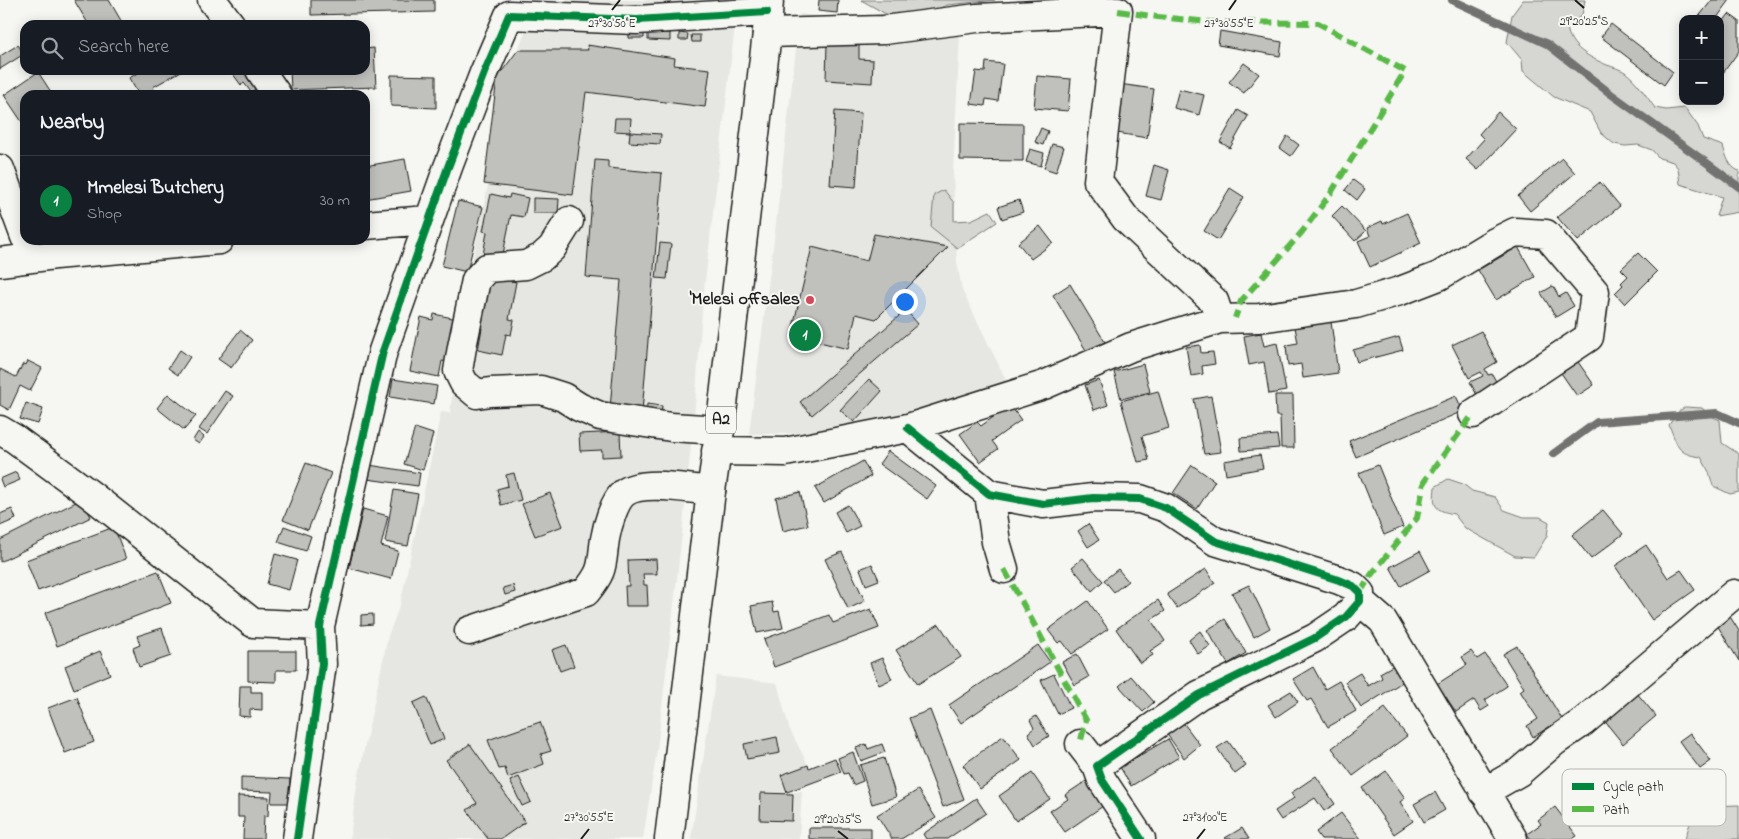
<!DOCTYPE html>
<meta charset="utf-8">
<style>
:root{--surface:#171b24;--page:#20242c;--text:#f1f3f6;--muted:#9ea1a6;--line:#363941;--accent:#0b8043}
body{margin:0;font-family:"Indie Flower",sans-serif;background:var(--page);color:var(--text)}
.controls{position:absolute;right:15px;top:15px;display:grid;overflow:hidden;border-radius:10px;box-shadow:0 2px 12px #0003}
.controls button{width:45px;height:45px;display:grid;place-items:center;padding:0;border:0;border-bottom:1px solid var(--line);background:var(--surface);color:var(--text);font:25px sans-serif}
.you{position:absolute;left:904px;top:301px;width:18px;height:18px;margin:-12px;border:4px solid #fff;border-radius:50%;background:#1a73e8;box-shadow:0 0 0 8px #1a73e833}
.badge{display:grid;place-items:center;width:32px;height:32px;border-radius:50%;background:var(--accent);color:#fff;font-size:16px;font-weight:700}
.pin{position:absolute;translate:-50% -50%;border:2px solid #fff;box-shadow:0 1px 5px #0006}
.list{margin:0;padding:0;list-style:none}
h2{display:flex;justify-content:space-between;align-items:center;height:65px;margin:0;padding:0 20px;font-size:21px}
h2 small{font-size:16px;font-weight:400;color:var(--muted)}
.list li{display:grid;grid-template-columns:32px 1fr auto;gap:15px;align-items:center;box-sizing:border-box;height:90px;padding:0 20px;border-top:1px solid var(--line)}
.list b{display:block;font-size:19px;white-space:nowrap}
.list p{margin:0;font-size:16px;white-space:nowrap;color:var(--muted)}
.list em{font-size:16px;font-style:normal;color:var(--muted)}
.icon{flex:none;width:28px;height:28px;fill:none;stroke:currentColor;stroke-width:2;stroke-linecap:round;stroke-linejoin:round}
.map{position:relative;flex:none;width:1739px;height:839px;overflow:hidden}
.search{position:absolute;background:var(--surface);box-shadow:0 2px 12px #0003;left:20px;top:20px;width:350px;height:55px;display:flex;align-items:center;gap:12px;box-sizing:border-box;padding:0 18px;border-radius:15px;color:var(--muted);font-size:19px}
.panel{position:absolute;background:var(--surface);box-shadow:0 2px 12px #0003;left:20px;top:90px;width:350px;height:155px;border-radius:15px}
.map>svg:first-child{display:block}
.built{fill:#e6e6e2}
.green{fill:#d6d6d2;stroke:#797977}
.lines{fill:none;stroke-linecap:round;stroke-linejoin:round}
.stream{stroke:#727271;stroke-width:8}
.building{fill:#c0c0bd;stroke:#1c1c1c}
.minor-casing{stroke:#1c1c1c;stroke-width:31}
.major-casing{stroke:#1c1c1c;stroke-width:31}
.minor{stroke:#f6f6f2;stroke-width:28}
.major{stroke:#f6f6f2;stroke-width:28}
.quiet{stroke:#58b947;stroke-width:6;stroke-dasharray:12 6;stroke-linecap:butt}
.cycleway-casing{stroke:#f6f6f2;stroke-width:11}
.cycleway{stroke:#00873e;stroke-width:8}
.ticks{fill:none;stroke:#1c1c1c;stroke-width:2}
.poi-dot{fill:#d1495b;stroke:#f6f6f2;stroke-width:2}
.labels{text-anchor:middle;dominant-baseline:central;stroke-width:4;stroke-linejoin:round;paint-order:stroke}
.shield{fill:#f6f6f2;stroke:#5d5d5c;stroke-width:1}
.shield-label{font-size:16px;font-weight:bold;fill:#1c1c1c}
.poi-label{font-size:18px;font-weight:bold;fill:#1c1c1c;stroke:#f6f6f2;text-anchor:end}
.key{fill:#f6f6f2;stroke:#b5b5b2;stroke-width:1}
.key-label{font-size:14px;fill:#1c1c1c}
.ticks-label{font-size:12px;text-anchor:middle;fill:#1c1c1c;stroke:#f6f6f2;stroke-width:4;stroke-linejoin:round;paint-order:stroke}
</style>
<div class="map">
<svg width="1739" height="839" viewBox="0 0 1739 839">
<rect width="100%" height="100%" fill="#f6f6f2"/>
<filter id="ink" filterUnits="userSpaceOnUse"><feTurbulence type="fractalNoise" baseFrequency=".02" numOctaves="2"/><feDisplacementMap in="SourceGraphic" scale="10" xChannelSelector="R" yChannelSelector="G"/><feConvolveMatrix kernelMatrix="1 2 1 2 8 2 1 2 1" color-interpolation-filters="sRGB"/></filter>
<g filter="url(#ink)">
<!-- built -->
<path class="built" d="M536,0h202l-35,298 -8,107 -13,129 -25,216 -14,89h-293l7,-55 31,-148 12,-31 41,-193 9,1 17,-126 21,-102 -4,-1 13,-106 21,-28 18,-45z
M800,14l65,9 96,-8 -8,157 4,90 5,28 45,92 -166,51 -92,1 25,-194z
M716,676l61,7 12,45 19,37 -27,10 7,18 14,-2 -3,48h-108z"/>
<!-- green -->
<path class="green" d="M861,0h134l-48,5 -19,8 -23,2 -19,-1z
M1523,0h62l-3,15 -15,12c3,21 22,30 40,38 6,2 13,4 18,7 13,10 21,24 30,36l11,2 19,-2 13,18 5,13 20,7c3,10 6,21 16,25v41l-23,4 6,-19 -42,-13 -2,-16 -5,-6 -14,-4 -7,-8 -14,-5 -13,1 -11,-2 -13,-11 -11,-21 -36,-15 -31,-26 -1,-11 -15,-18 5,-27z
M944,190l10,13v18l17,-1 19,-9 7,11 -40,26 -26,-21 3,-32z
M1685,407l17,1 11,9 7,3 2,23 17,11v38l-9,2 -17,-8 -4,-14 -8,-15c-25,-3 -23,-11 -32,-32l9,-13z
M1448,479l15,5 9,7 23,6 9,13 20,7h16l9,5 -2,14 -13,21 -19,-1 -50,-28 -11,-14c-20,-4 -21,-7 -19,-27z
M1739,805v34h-54l8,-25 15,-8z"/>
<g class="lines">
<!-- stream -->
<path class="stream" d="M1452,0l95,44 64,50 96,69 32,24
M1553,454l44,-32 120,-9 22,10"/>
</g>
<!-- building -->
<path class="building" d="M74,0h35l14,24 -34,1z
M311,0h123v12l-123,3z
M819,0h19l-1,13 -19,-2z
M1712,0h18l-14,19h-19z
M1729,14l10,7v30l-19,26v-51z
M1611,24l62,48 -9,13 -63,-48z
M1220,31l62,11 -2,14 -62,-11z
M629,32h15v6h-15z
M648,33h22v8l-22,-1z
M679,33l9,1 -1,6h-8z
M691,35h9v7h-8z
M827,43l32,2v14l14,1 -1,23 -46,-3z
M18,45l6,9 -24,15v-13z
M587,45l88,13 -1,7 36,4 -5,38 -119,-15 -13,103 -89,-11 13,-106 21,-28h70z
M374,48l2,39 -85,3 -1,-20h75v-21z
M986,62l17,2 -5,37 -12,-2 -1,7 -14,-2 5,-33 9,1z
M1244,63l15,11 -15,19 -15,-11z
M143,70h40l-30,17 4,8h-18l-10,-17z
M230,70h23l7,16 -9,6 -7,-9 -3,2z
M38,72l15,23h-28l-1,30 -20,-30z
M391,75l45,1v32l-45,-2z
M1037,76l34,3 -3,32 -34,-3z
M1119,84l35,5 -7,49 -36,-6z
M1179,89l25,6 -5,20 -25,-7z
M1238,110l10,6 -18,32 -10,-6z
M835,111l26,2 -5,74 -26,-2z
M1498,112l18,17 -38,41 -12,-11 18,-20 -5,-5z
M615,118h16l-1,14 -16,-1z
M960,123l63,1v37l-63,-1z
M1041,128l7,3 -5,14 -8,-3z
M630,132l31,2 -1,10 -31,-2z
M1287,136l12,9 -8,11 -11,-8z
M1052,144l12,3 -8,25 -12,-4z
M1030,149l14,4 -3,13 -15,-4z
M1562,158l13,15 -45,38 -12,-15z
M405,159l6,32 -46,8v-33z
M595,160l13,1v7l54,5 -20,239 -32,-3 11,-129 -35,-3z
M1154,165l15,5 -8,30 -15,-4z
M1353,180l12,9 -8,11 -12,-10z
M1600,182l20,24 -42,35 -21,-24z
M1230,188l14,9 -26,43 -14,-9z
M491,194l18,4 1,-4 18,4 -4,19 -13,-2 -9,44 -19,-4 4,-23 -4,-1z
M533,198l26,1 -1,14h-25z
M1019,200l4,12 -21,7 -4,-12z
M458,201l25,6 -16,65 -25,-6z
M1342,206l24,25 -11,10 -23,-25z
M1407,213l14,30 -51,24 -12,-26 12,-5 -3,-8 15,-7 1,3z
M1040,226l13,17 -22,16 -13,-16z
M874,234l74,13 -72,72 -20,-5 -8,35 -57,-14 21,-88 55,14z
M660,243l11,1 -4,35 -11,-1z
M1518,247l17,30 -39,23 -18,-30z
M1638,253l19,19 -32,32 -10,-11 8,-8 -2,-2 7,-7 -7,-7z
M487,275l29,7 -7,37 5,1 -3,15 -5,-1 -4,21 -24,-5 4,-22 -6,-1z
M1070,284l35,58 -18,10 -34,-57z
M1553,286l6,11 7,-4 8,13 -18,11 -15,-24z
M906,310l12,14 -106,91 -12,-13z
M434,314l23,5 -9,43 -6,-1 -3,16 -29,-6 11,-54 12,3z
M1331,322l7,51 -35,5 -2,-14 -13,2 -2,-21 12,-2 -3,-16z
M240,330l12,10 -21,28 -13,-9z
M1481,331l16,31 -12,7 3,6 4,-1 7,13 -21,10 -8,-15 13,-6 -2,-4 -12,6 -17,-33z
M1261,333l3,13 13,-3 9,48 -17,3 -5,-32 -15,3 -5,-29z
M1399,337l4,13 -46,12 -4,-12z
M1200,345l1,8 12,-1 2,12 -13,2 1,8 -12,2 -5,-29z
M180,350l10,7 -12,18 -10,-7z
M1576,359l18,26 -17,11 -18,-26z
M28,361l14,7 -12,23 -10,-5 -11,24 -9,-5v-36l16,8 7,-13 3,1z
M1143,364l7,28 -29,7 -7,-27z
M393,379l44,7 -3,18 -44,-7z
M869,379l13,12 -28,31 -14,-12z
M1099,380l9,25 -14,5 -9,-25z
M225,391l8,5 -26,38 -8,-5z
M1158,391l11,37 -27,8 7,24 -11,2 -17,-61z
M168,394l28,22 -12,14 -27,-22z
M1275,395h18l1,53h-13l-1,-32h-4z
M1211,396l10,56 -17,2 -10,-55z
M1456,396l7,15 -107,46 -7,-16z
M26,403l17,6 -5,15 -18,-5z
M647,404l15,2 -1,12 -15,-2z
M1010,405l11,15 -29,21 6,8 -18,13 -20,-28 17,-12 4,4z
M415,428l18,6 -10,36 -19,-6z
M198,432l6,5 -5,7 -6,-4z
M620,432l1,24 -19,1v-7l-22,1 -1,-17z
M1277,435l2,13 -38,3 -1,-13z
M888,451l48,35 -9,13 -48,-35z
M1260,455l3,13 -37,7 -2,-14z
M863,461l8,15 -47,27 -9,-15z
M306,463l25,10 -23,57 -25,-10z
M369,465l51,8 -2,13 -51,-7z
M1192,465l23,16 -18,28 -24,-16z
M1378,465l25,62 -19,8 -25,-62z
M16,472l4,8 -17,7 -3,-8z
M514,473l7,27 -20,5 -4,-16 11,-3 -2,-11z
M394,490l24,4 -10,52 -23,-4z
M800,492l8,33 -25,6 -7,-33z
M550,493l13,33 -28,10 -13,-32z
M82,499l9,18 -91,45v-22z
M848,505l12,21 -14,7 -11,-21z
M12,509l4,10 -16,7v-12z
M363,509l25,7 -7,30 17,5 -7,28 -42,-11z
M1603,510l20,24 -32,25 -19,-24z
M1088,524l11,16 -11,7 -10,-16z
M284,526l27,10 -5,15 -28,-9z
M114,527l12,32 -88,32 -12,-31z
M1646,545l22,33 13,-8 14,20 -43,30 -37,-54z
M1420,551l10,19 -29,16 -11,-19z
M842,552l23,49 -17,8 -23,-50z
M275,554l22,6 -8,30 -22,-6z
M1083,558l20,23 -11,10 -20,-24z
M656,559l1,15h-14l1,11h3l1,21h-22l-1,-20h4l-1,-26z
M872,564l7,16 -13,5 -6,-16z
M1118,569l10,12 -14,11 -10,-12z
M1206,569l9,14 -38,25 -10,-14z
M158,571l13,32 -114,43 -12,-33z
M513,585l2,7 -10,3 -2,-7z
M1249,585l21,43 -16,9 -22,-44z
M1158,600l7,11 -14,9 14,21 -15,10 3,4 -13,8 -24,-34z
M1088,601l20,28 -36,25 -10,-13 -4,2 -10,-13z
M772,602l2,10 5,-1 4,17 -26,5 -6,-27z
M1724,607l15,24v30l-28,-46z
M871,609l8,19 -105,39 -10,-28 65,-24 4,8z
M373,614v10l-12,1v-10z
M1225,619l21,34 -18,11 -21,-34z
M939,624l22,33 -43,27 -22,-34z
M162,628l9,28 -32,11 -6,-19 7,-3 -3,-9z
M1200,631l10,15 -12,8 -9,-14z
M566,645l8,21 -14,5 -8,-21z
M1038,645l12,17 -89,61 -12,-18z
M1517,646l45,73 -29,18 -6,-11 11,-7 -18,-28 4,-3 -21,-34z
M100,651l10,23 -36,15 -9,-23z
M248,651h48v19h-20v12l-28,-1z
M1471,651l6,8 8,-5 22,32 -22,14 4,6 -8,5 -7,-11 -18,12 -19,-28 30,-19 -5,-8z
M1077,654l12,23 -14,8 -13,-23z
M882,658l10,21 -13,6 -9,-22z
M1394,665l10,16 -43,27 -16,-26 15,-9 8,13 14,-8 -2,-5z
M1313,667l12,22 14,-8 17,30 -28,16 -17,-28 -4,2 -14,-22z
M1054,674l17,34 -13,6 -17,-34z
M1131,676l23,26 -11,10 -24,-26z
M240,686h11v6h11v18l-12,-1v8l-11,-1z
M1291,691l7,11 -22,15 -8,-12z
M1636,692l20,24 -33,28 -20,-25z
M77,697l17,45 -29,11 -17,-45z
M426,697l18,42 -14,6 -17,-42z
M1385,708l22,28 -54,40 -21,-28z
M930,710l34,89 -21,8 -34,-89z
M1036,716l13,20 -14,9 -7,-12 6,-5 -4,-8z
M1182,721l18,24 -16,13 -18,-25z
M540,722l11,29 -10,3 3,10 -36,14 -3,-10 -6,1 -11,-29z
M1690,733l21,28 -11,8 -21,-28z
M1003,736l18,24 -41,29 -17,-24z
M777,737l3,16 -33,6 -3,-15z
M1168,739l11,18 -48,29 -11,-19z
M1228,741l18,25 -11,8 -18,-26z
M470,744l55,78 -24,17h-13l-21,-29 10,-7 -31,-43z
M866,744l2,5 14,-5 3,8 -24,9 -5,-13z
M853,752l10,29 -10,4 -5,-12 -4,1 -6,-16z
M835,758l6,14 -54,20 -6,-17 27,-10 1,3z
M884,758l12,39 -24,7 -12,-39z
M1386,771l19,27 -5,4 13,19 -19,13 -32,-46z
M1032,773l18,26 -34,22 -17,-25z
M1316,776l19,28 -11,7 -9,-13 -34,22 -6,-9 19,-13 -3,-5z
M241,777l49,2 -1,24h-18l1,-11 -31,-1z
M519,777l12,25 -9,4 -12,-25z
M1086,781l17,25 -38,26 -15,-21 18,-12 -3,-4z
M918,790l18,28 -35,21h-9l-15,-24z
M1435,792l10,18 -21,12 -10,-18z
M761,793l32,1 -1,27 -32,-1z
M238,796l31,1 -1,19h-4l-1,23h-20l1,-22h-6z
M976,798l10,15 -39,26h-21l-3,-5z
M1555,807l22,29 -5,3h-41l-4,-5 14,-10 -3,-4z
M1341,813l20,26h-40l-5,-7z
M809,828h62v11h-62z
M1242,828l7,11h-23l-1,-1z"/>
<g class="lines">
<defs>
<path id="minor" d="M212,0l19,25
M767,33l117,-3 93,-12 141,-7 -20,170 28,38 88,82 6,18
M260,70l17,25
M0,169l25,68
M569,221l-17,27 -10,9 -16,8 -39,3 -11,12 -14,67 -4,24 6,12 13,11 13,-2 51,-2 22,7 16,10 21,9 71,11 49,3
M365,225l63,-5
M0,262l55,-7 164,-15
M908,428l81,66 54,10 50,-6 47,1 26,9 49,33 124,39 14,6 7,7v8l-14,16 -31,21 -116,57 -102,71 5,14 39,59
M0,430l15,9 76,56 162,128 67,3
M716,451l69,1 123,-24 136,-43 87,-38 89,-28 39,-1 97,-14 44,-13 39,-15 56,-34 20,-10 31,2 49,58 -6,45 -116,77
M989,494l7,48 8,27
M1360,601l23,20 130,218
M469,631l117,-39c19,-23 15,-27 19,-53 2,-12 9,-38 19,-46 18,-14 65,-4 87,-2
M1080,744l17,22
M1484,792l35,-20 35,-30 29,-20 151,-128
M297,839l25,-175 -2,-38 63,-275 65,-184 36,-94 25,-58 128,5 130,-8"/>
<path id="major" d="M669,839l42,-348 9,-61 47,-397 2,-33"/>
</defs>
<!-- minor casing -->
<use href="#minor" class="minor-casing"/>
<!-- major casing -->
<use href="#major" class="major-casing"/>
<!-- minor -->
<use href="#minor" class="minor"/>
<!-- major -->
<use href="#major" class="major"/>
<!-- quiet -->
<path class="quiet" d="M1118,11l40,6 51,5 109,1 87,48 -74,122 -29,39 -61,69 -6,17
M1004,569l82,151 -6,24
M1360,593l11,-18 46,-57 7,-36 49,-68"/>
<defs>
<path id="cycleway" d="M908,428l81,66 54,10 50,-6 47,1 26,9 49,33 124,39 14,6 7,7v8l-14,16 -31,21 -116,57 -102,71 5,14 39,59
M297,839l25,-175 -2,-38 63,-275 65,-184 36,-94 25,-58 128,5 130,-8"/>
</defs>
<!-- cycleway casing -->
<use href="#cycleway" class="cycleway-casing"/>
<!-- cycleway -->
<use href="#cycleway" class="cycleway"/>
</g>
</g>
<!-- ticks -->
<path class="ticks" d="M1575,0l9,8M612,10l8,-10M1229,10l7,-10M838,831l10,8M581,839l8,-10M1197,839l8,-10"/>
<!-- markers -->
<circle class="poi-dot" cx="810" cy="300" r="5"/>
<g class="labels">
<!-- shield labels -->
<rect class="shield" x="706" y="406.5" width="30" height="27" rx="4"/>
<g class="shield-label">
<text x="721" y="420">A2</text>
</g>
<!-- poi labels -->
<g class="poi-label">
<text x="800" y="300">'Melesi offsales</text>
</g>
</g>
<!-- legend -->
<rect x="1562" y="769" width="164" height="57" rx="8" class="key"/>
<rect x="1572" y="783" width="22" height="7" fill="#00873e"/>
<rect x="1572" y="806" width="22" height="6" fill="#58b947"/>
<g class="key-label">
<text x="1603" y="791">Cycle path</text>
<text x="1603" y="814">Path</text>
</g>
<g class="ticks-label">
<text x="1584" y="25">29°20'25"S</text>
<text x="612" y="27">27°30'50"E</text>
<text x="1229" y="27">27°30'55"E</text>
<text x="589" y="821">27°30'55"E</text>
<text x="1205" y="821">27°31'00"E</text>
<text x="838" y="823">29°20'35"S</text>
</g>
</svg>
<div class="controls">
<button>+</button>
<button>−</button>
</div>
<div class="you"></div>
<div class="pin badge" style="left:805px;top:335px">1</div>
<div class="search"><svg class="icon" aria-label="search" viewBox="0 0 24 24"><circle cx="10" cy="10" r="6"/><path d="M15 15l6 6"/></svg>Search here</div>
<section class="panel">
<h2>Nearby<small></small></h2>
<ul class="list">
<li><span class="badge">1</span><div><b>Mmelesi Butchery</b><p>Shop</p></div><em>30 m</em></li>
</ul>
</section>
</div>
